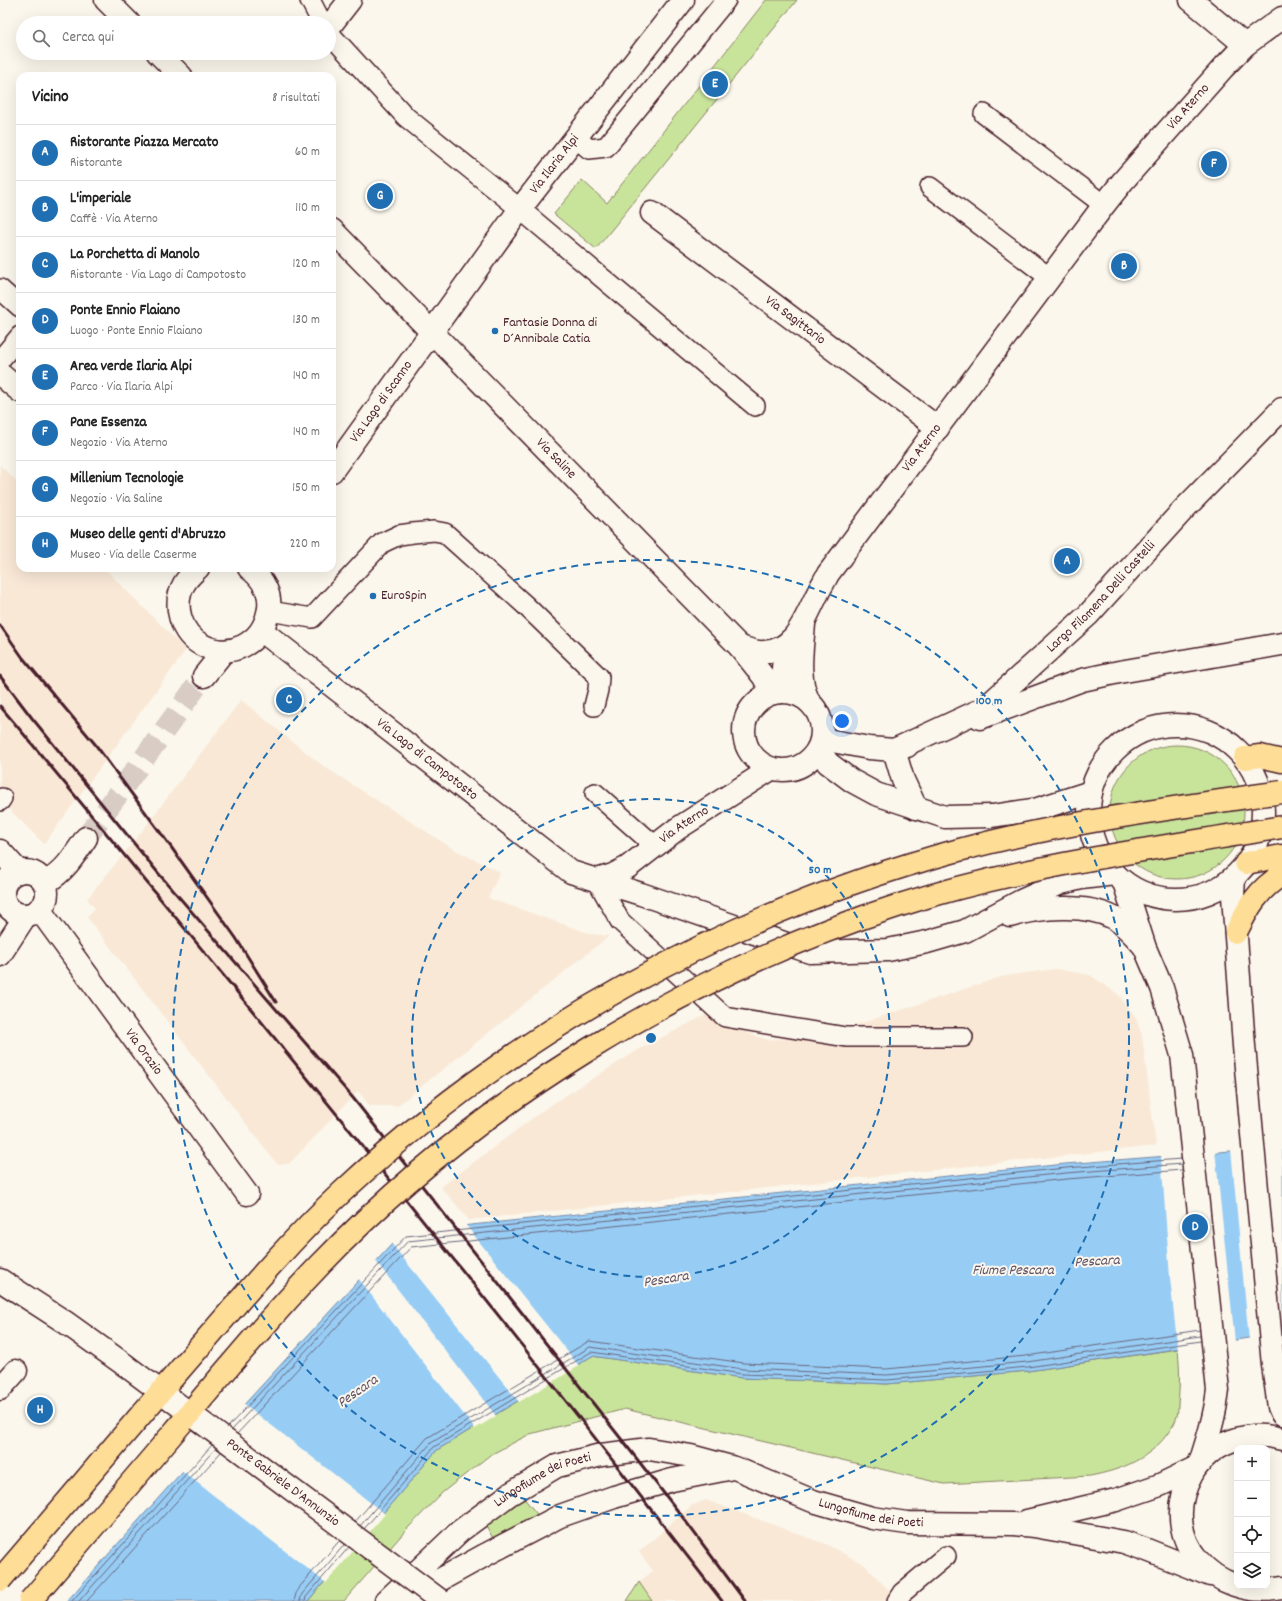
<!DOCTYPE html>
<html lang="it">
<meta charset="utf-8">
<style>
:root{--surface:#fff;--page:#f6f6f6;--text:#222;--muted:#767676;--line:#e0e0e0;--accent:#1f6fb2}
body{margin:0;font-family:Dekko,sans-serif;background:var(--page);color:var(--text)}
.controls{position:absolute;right:12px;bottom:12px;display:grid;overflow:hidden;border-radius:8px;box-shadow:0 4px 16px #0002}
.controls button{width:36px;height:36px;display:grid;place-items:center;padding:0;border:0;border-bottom:1px solid var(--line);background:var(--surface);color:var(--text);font:20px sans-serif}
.you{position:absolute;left:842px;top:721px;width:14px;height:14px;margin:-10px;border:3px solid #fff;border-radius:50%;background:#1a73e8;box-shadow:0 0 0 6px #1a73e833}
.badge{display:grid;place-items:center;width:26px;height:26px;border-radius:50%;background:var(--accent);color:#fff;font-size:13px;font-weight:700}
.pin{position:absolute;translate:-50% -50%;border:2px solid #fff;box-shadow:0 1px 4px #0006}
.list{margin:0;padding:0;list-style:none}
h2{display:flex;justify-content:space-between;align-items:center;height:52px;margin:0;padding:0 16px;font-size:17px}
h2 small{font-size:13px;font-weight:400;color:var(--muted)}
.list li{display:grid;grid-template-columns:26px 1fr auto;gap:12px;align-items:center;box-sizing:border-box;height:56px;padding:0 16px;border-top:1px solid var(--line)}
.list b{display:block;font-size:15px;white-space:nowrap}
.list p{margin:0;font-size:13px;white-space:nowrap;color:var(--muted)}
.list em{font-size:13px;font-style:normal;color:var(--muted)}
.icon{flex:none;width:22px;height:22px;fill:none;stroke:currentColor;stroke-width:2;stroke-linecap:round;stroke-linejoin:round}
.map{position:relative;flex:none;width:1282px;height:1601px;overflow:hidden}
.search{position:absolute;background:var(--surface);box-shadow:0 4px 16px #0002;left:16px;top:16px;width:320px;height:44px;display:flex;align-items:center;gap:10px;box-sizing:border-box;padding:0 14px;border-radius:22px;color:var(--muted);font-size:15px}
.panel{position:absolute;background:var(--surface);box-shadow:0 4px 16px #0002;left:16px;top:72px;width:320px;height:500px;border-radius:12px}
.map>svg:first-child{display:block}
.built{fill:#f9e8d6}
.green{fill:#c8e49b;stroke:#898263}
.water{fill:#97cdf5;stroke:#7887a4}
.pier{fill:#fbf7ec}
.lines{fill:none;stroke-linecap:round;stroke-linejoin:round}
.shore{stroke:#69657c;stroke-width:1}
.minor-tunnel{stroke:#d8ccc5;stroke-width:22;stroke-dasharray:22 11;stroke-linecap:butt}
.service-casing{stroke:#4a1f2b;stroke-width:22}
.pedestrian-casing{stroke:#4a1f2b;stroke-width:25}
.minor-casing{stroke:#4a1f2b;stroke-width:25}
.tertiary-casing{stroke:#4a1f2b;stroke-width:25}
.secondary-casing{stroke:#4a1f2b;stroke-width:25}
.trunk-casing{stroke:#4a1f2b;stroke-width:25}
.service{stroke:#fbf7ec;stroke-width:19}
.pedestrian{stroke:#fbf7ec;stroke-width:22}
.minor{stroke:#fbf7ec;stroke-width:22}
.tertiary{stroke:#fbf7ec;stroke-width:22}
.secondary{stroke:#fbf7ec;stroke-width:22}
.trunk{stroke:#fedd96;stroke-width:22}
.rail{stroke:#4a1f2b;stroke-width:3}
.secondary-bridge-casing{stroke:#4a1f2b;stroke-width:25;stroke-linecap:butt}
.trunk-bridge-casing{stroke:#4a1f2b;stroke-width:25;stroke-linecap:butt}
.secondary-bridge{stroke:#fbf7ec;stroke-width:22}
.trunk-bridge{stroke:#fedd96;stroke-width:22}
.ring{fill:none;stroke:#1f6fb2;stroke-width:2;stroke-dasharray:7 5}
.poi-dot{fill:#1f6fb2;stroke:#fbf7ec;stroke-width:1.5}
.labels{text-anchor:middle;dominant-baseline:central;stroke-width:4;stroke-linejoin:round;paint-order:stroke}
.street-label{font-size:14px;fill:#4a1f2b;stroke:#fbf7ec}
.poi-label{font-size:14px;fill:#4a1f2b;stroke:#fbf7ec;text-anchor:start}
.water-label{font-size:15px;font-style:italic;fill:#615368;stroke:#fbf7ec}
.centre{fill:#1f6fb2;stroke:#fbf7ec;stroke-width:2}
.ring-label{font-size:12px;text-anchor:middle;font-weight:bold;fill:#1f6fb2;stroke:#fbf7ec;stroke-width:4;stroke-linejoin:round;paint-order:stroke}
</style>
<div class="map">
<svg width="1282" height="1601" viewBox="0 0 1282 1601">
<rect width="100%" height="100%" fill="#fbf7ec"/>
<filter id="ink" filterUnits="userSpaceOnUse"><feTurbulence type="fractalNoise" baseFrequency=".025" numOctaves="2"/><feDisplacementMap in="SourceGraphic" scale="8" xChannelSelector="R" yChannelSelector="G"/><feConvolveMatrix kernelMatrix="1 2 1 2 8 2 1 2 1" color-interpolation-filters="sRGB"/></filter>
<g filter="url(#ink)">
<!-- built -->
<path class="built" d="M0,465l20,20v83h84l82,82 -142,194 -44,-44z
M241,700l82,66 132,84 45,22 -12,26 103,36 18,2 -212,170h-27l-12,-15 -69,73h-12l-190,-247 8,-9 -8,-9 59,-73z
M1056,969l34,6 29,20 17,24 6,16 14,111 -687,74 -28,-33 105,-79 92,-58 71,-37 38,20 21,7 51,-5 43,-12 142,-47z
M706,1500l122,45 37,20 34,36h-272l12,-19 14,-11 -14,-19 52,-46z"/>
<!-- green -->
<path class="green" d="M766,0h31l-201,249 -42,-35 28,-34 25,23z
M1110 812a67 67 0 1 1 134 0a67 67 0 1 1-134 0Z
M1178,1349c2,21 2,34 0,55 0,5 0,11 -2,15 -1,4 -4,8 -6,11 -18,28 -48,40 -80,46l-146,8 -319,-75 -95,25 -40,21 -47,37 -37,38 -62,71h-36l129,-151 155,-94 150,22 145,6 141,-13z
M522,1496l19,23 -47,21 -10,-18z
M639,1582l13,19h-25z"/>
<!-- water -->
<path class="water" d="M1282,1147v186l-254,38 -141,13 -145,-6 -150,-22 -155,94 -129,151h-241l103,-116 233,-253 662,-68z"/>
<!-- pier -->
<path class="pier" d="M1282,1145v190l-33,5 -18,-191z
M1215,1150l20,192 -57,9 -8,-73 -9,-123z
M465,1224l114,142 -60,36 -128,-159 12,-13z
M375,1260l121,156 -21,13 -117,-151z
M243,1403l142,111 -59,69 -145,-113z"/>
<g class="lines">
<!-- shore -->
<path class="shore" d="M228,1427l178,-191 660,-68 115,-9
M232,1430l176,-189 658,-68 116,-9
M237,1434l174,-187 656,-68 115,-9
M355,1522l72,-84 162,-97 155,22 142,6 140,-13 174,-26
M360,1526l71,-83 159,-96 153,22 144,6 140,-13 173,-26
M364,1529l70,-82 157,-95 152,22 144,6 141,-13 173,-26
M72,1601l140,-156
M79,1601l137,-153
M87,1601l134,-149
M294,1601l3,-11 43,-50
M300,1601l2,-7 43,-50
M305,1601l1,-4 43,-50"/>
<!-- minor-tunnel -->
<path class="minor-tunnel" d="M86,838l118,-162"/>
<defs>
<path id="service" d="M310,0l12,23
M329,33l77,84 114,92 235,197
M984,114l120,91
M575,137l14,12 17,-2 120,-147
M930,187l120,91
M0,289l20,18
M0,360l20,-24
M269,611l43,7 70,-75 17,-8 14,-2 21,-2 11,2 80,72 74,72 -1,13 -4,16
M595,793l60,53
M0,801l2,-3
M597,880l23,41 105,96 121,20h117
M897,1601l5,-8 44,-37"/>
<path id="pedestrian" d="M0,1389l16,-18"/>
<g id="minor">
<path d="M1191,0l54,45"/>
<path d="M329,27l21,-27"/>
<path id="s1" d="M652,213l286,215"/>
<path id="s2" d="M332,471l188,-262 163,-209"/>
<path d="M204,676l20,-25"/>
<path d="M980,718l102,-38 37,-8 163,-28"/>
<path d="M822,739l47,9 25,2 13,-4"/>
<path id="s3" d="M894,750l91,-42 103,-93 96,-106 98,-100"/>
<path d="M894,750l9,30 13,28"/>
<path d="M0,851l19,21"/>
<circle cx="25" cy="893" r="22"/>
<path d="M44,883c19,-9 31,-28 42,-45"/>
<path id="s4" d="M39,909l208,285"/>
<path d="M0,955l26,-40"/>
<path d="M1027,1521l89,-21 44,-15 35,-17"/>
<path d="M409,1597l78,-43 73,-38 54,-19 58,-17 56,-11"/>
<path id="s5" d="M386,1601l74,-70 50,-37 47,-28 44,-11 48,-6 42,7 44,12 78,33 59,17 35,5 107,1 20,2 90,16 23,8 63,25"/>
</g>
<g id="tertiary">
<path d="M106,0l23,23"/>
<path d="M158,53l23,23"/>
<path id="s6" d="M332,230l408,417 23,29 10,17"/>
<path d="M0,374l20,17"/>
<path d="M198,568c-5,5 -10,9 -14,16 -12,21 -3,50 18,61 28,15 60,-2 66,-32 5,-18 -5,-34 -19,-45"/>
<path d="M804,624c-2,26 -7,52 4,76"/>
<path id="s7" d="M262,631l309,241 70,22 169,58 78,-2 39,-8 38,-11 56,-30 40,-18 20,-5 34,-4"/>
<path id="s8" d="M740,647c8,2 16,6 24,5 30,-1 40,-31 51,-53 4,-9 9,-17 13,-25l276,-369 19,-24 100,-113 22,-23 37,-27"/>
<circle cx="783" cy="731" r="39"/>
<path d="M781,692l3,-35 6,-16"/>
<circle cx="1176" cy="812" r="87"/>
<path d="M818,749l10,14 24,18 24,13 69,23 47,-1 46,-7 53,-17"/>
<path d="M1234,877l-1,19 11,150 29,319 6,42 3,7"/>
<path id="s9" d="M597,880l16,-5 15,-8 49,-38 94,-60"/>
<path d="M1124,882l21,66 17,40 20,67 36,335c-3,26 -10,48 -18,73"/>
<path d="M1010,916c30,-9 76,-13 104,2 11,7 20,17 29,27"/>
<path d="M1282,1439c-17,-5 -34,-4 -51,2 -17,6 -32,19 -40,35 -34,63 23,125 91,112"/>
</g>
<path id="secondary" d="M0,1280l65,42 60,43"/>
<path id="trunk" d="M1245,758l15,-2 22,5
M1246,863l36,-7
M1236,932c12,-24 22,-43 46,-57"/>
</defs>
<!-- service casing -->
<use href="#service" class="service-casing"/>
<!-- pedestrian casing -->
<use href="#pedestrian" class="pedestrian-casing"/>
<!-- minor casing -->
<use href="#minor" class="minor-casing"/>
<!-- tertiary casing -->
<use href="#tertiary" class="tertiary-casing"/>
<!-- secondary casing -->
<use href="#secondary" class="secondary-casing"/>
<!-- trunk casing -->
<use href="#trunk" class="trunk-casing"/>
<!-- service -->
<use href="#service" class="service"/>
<!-- pedestrian -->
<use href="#pedestrian" class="pedestrian"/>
<!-- minor -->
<use href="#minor" class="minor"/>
<!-- tertiary -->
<use href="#tertiary" class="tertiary"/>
<!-- secondary -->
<use href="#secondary" class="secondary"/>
<!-- trunk -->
<use href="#trunk" class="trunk"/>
<!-- rail -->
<path class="rail" d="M0,625l23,33 72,86 76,103 65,91 40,64
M0,676l32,42 127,156 194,224 328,417 64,86
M0,706c72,85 143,172 214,258 173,210 342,422 508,637"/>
<defs>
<g id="secondary-bridge">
<path id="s10" d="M125,1365l316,236"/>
</g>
<path id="trunk-bridge" d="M0,1580c70,-81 138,-163 209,-244 42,-49 85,-99 133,-144 173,-161 388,-280 617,-342 105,-28 215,-42 323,-58
M30,1601c48,-56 96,-113 144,-169 48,-57 95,-114 146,-167 155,-162 367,-292 580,-360 124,-40 254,-56 382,-78"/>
</defs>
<!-- secondary-bridge casing -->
<use href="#secondary-bridge" class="secondary-bridge-casing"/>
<!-- trunk-bridge casing -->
<use href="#trunk-bridge" class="trunk-bridge-casing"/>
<!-- secondary-bridge -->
<use href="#secondary-bridge" class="secondary-bridge"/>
<!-- trunk-bridge -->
<use href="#trunk-bridge" class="trunk-bridge"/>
</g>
</g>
<!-- distance rings -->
<g class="ring">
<circle cx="651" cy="1038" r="239"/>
<circle cx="651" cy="1038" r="478"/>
</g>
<!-- markers -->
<g class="poi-dot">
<circle cx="495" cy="331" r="4"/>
<circle cx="373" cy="596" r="4"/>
</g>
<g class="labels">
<!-- street labels -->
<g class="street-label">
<text stroke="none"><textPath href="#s8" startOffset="721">Via Aterno</textPath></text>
<text stroke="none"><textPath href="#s2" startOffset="379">Via Ilaria Alpi</textPath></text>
<text stroke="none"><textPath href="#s1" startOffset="179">Via Sagittario</textPath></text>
<text stroke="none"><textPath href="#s2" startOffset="85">Via Lago di Scanno</textPath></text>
<text stroke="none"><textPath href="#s8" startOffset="288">Via Aterno</textPath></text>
<text stroke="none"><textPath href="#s6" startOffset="320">Via Saline</textPath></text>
<text stroke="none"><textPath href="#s3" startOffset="261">Largo Filomena Delli Castelli</textPath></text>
<text stroke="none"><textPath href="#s7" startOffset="209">Via Lago di Campotosto</textPath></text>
<text stroke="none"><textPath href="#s9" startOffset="104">Via Aterno</textPath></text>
<text stroke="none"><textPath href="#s4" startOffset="177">Via Orazio</textPath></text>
<text stroke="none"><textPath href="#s5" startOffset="200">Lungofiume dei Poeti</textPath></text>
<text stroke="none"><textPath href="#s10" startOffset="197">Ponte Gabriele D'Annunzio</textPath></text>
<text stroke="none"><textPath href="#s5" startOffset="545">Lungofiume dei Poeti</textPath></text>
</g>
<!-- poi labels -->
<g class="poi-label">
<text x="503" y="323">Fantasie Donna di<tspan x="503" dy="16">D´Annibale Catia</tspan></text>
<text x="381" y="596">EuroSpin</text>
</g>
<!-- water labels -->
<g class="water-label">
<text transform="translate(1097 1262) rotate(-3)">Pescara</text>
<text x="1013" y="1271">Fiume Pescara</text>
<text transform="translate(666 1280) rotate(-9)">Pescara</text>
<text transform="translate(358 1392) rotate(-35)">Pescara</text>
</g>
</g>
<circle cx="651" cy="1038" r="6" class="centre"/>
<g class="ring-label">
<text x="989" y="704">100 m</text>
<text x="820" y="873">50 m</text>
</g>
</svg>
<div class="controls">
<button>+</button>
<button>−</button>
<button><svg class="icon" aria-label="locate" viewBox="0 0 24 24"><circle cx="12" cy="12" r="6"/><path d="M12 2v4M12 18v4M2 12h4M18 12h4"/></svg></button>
<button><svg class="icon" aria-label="layers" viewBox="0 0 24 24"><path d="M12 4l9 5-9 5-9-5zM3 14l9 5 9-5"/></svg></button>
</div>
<div class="you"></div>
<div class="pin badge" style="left:1067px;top:561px">A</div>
<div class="pin badge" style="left:1124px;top:266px">B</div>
<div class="pin badge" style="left:289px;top:700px">C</div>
<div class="pin badge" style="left:1195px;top:1227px">D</div>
<div class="pin badge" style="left:715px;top:84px">E</div>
<div class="pin badge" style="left:1214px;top:164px">F</div>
<div class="pin badge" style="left:380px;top:196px">G</div>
<div class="pin badge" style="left:40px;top:1410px">H</div>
<div class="search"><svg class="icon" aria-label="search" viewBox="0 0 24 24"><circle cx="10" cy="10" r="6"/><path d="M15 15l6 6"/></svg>Cerca qui</div>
<section class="panel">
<h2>Vicino<small>8 risultati</small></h2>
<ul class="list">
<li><span class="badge">A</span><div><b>Ristorante Piazza Mercato</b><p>Ristorante</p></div><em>60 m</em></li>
<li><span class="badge">B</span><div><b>L'imperiale</b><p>Caffè · Via Aterno</p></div><em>110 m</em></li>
<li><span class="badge">C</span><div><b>La Porchetta di Manolo</b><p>Ristorante · Via Lago di Campotosto</p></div><em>120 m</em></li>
<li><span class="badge">D</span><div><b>Ponte Ennio Flaiano</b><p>Luogo · Ponte Ennio Flaiano</p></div><em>130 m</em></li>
<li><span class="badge">E</span><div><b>Area verde Ilaria Alpi</b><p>Parco · Via Ilaria Alpi</p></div><em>140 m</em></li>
<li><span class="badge">F</span><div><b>Pane Essenza</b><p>Negozio · Via Aterno</p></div><em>140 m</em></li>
<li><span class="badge">G</span><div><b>Millenium Tecnologie</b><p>Negozio · Via Saline</p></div><em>150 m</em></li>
<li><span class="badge">H</span><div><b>Museo delle genti d'Abruzzo</b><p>Museo · Via delle Caserme</p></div><em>220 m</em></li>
</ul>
</section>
</div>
